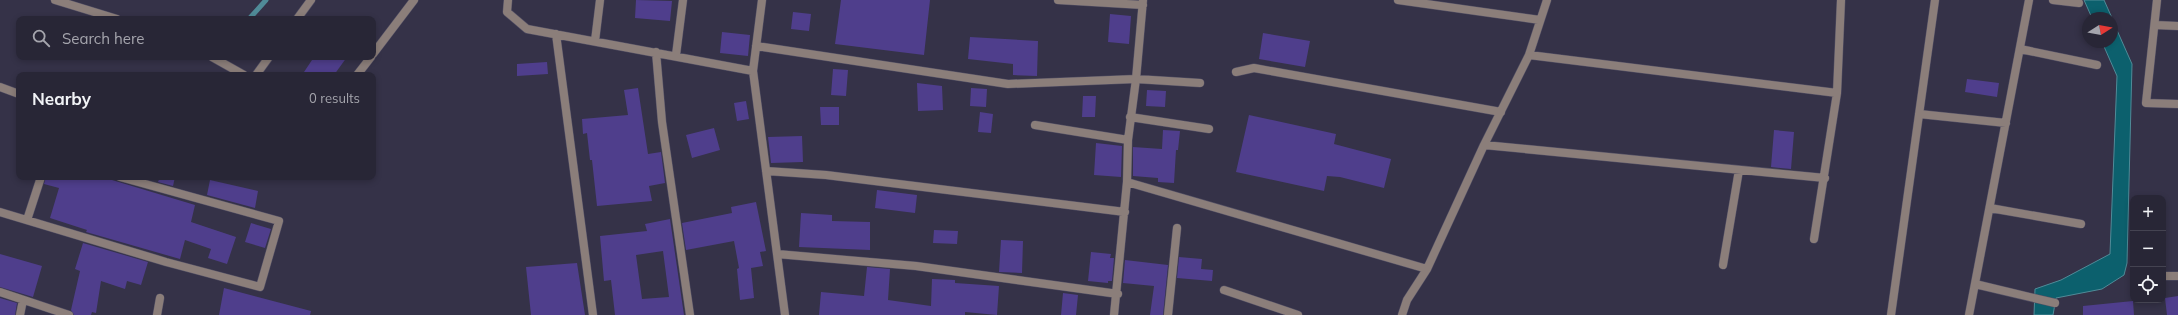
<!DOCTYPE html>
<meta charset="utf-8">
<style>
:root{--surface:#282636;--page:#343242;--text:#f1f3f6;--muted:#a5a5ad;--line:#444351}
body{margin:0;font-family:Mulish,sans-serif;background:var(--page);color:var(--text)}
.controls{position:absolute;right:12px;bottom:12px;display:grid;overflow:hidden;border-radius:8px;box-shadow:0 2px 6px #0003}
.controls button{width:36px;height:36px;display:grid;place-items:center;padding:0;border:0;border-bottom:1px solid var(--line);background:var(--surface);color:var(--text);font:20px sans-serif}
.compass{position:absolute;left:2082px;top:12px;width:36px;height:36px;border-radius:50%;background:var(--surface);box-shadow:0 2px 6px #0003;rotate:79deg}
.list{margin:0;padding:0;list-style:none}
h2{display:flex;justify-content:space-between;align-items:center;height:52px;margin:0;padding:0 16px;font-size:17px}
h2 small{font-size:13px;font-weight:400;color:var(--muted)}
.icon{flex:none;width:22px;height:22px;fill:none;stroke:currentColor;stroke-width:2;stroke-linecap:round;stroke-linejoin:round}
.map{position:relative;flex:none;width:2178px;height:315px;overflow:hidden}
.search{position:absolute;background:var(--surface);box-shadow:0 2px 6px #0003;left:16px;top:16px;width:360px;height:44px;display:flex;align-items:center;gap:10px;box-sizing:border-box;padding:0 14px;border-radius:8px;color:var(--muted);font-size:15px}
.panel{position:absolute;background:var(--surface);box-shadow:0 2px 6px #0003;left:16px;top:72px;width:360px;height:108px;border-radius:8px}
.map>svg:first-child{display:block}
.water{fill:#0c606d;stroke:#508b98}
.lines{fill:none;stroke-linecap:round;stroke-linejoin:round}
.stream{stroke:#508b98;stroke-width:5}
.building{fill:#4f3e8c;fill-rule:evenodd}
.minor-casing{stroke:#535065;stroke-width:9}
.minor{stroke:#8b7e7a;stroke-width:8}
</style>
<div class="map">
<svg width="2178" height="315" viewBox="0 0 2178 315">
<rect width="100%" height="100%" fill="#353248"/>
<!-- water -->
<path class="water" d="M2084,0h20l8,18h-20z
M2112,19l20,45 -5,199 -3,12 -22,14 -46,9 -3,17h-19l1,-26 26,-9 49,-26 7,-178 -15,-34h10z"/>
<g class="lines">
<!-- stream -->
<path class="stream" d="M249,19l17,-19"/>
</g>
<!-- building -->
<path class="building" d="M636,0l36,1 -2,20 -35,-3z
M841,0h89l-6,55 -89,-11z
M793,12l18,2 -2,17 -18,-2z
M1110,14l21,2 -2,28 -21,-2z
M722,32l28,3 -2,21 -28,-3z
M1263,33l47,8 -5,26 -46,-8z
M970,37l68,4 -1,35 -24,-1v-11l-45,-5z
M314,57h33l-13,18h-32z
M547,62l1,12 -31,2v-12z
M833,69l15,1 -2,26 -15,-1z
M1967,79l32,4 -2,14 -32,-5z
M917,83l25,3 1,24 -25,1z
M638,88l10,66 13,-2 4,31 -16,3 3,15 -55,5 -5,-46h-2l-3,-27 -4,1 -1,-15 46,-4 -4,-25z
M971,88l16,1 -1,18 -16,-1z
M1147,90l19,1 -1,16 -19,-1z
M1083,96h13l-1,21h-13z
M746,101l3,18 -12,2 -3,-18z
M820,107h19v18h-18z
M980,112l13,2 -2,19 -13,-1z
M1249,115l87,19 -2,10 57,15 -7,29 -44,-11 -13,-1 -3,15 -88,-19z
M714,128l6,22 -28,8 -6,-23z
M1163,130l17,1 -2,19h-2l-2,33 -16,-1v-4l-25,-2v-29l29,2z
M1774,130l20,2 -3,37 -20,-2z
M802,136l1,26 -32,1 -3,-26z
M1096,143l26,3 -1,31 -27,-2z
M46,177h56l93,28 -4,17 45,15 -9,27 -19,-6 3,-9 -26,-9 -5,19 -94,-27 1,-2 -37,-12 9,-30 -15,-4z
M160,177h15l-2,9 -15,-4z
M210,180l48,11 -3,17 -48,-13z
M877,190l40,5 -2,18 -40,-5z
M756,202l10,49 -6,1 3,14 -12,2 3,30 -14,2 -3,-31 2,-1 -5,-27 -48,9 -4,-27 50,-10 -1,-6z
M801,213l31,2v6l38,1v28l-71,-3z
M670,219l14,96h-69l-4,-35 -7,1 -4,-45 47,-5 -2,-7zM663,251l6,46 -27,2 -6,-44z
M251,223l20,6 -6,19 -20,-6z
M934,230l24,1 -1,13 -24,-1z
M1001,240l22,1 -1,32 -23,-1z
M83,243l65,19 -7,23 -14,-4 -2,8 -24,-8 -5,32 -4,-1 -1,3h-17l-3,-5 9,-39 -5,-2z
M1091,252l20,2 -1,4h4l-2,23h-4v2l-20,-2z
M0,254l42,12 -9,31 -33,-10z
M1179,257l23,2 -1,10 12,1 -1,11 -35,-3z
M1125,260l43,5 -5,50h-13l4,-29 -31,-3z
M577,263l8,52h-54l-5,-48z
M867,267l23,2 -2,31 43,6 1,-27 23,1v3l44,3 -2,29 -32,-3v3h-146l2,-23 43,4z
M224,288l87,23 -1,4h-91z
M1063,293l15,2 -2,20h-15z
M2178,296v19h-11l-2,-17z
M0,298l17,5 -2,12h-15z
M2133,301l1,14h-51v-9z"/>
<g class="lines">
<defs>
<path id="minor" d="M55,0l62,19
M508,0l-1,12 20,17 226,42
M762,0l-9,71 32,244
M1058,0l85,5
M1398,0l142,20
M2053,0l26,3
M2157,0l-11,103 32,1
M297,19l14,-19
M2155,25l23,1
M556,34l37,281
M595,41l5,-41
M756,46l252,38 128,-5 64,4
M2020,49l77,16
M656,52l6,70 28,193
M373,54l41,-54
M676,55l7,-55
M1529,55l308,38
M212,57l32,18
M1236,72l18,-4 247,44
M256,75l13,-18
M357,75l14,-18
M0,87l19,7
M1919,114l87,9
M1130,117l79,12
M1035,125l93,15
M1484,145l341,33
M766,171l60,4 299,37
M1127,182l300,87
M1990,208l91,16
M0,212l166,50 94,25 19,-66 -159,-44
M27,220l14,-43
M1814,239l23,-146 4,-93
M777,254l139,12 202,28
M1723,265l16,-95
M2163,276h15
M1975,284l80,19
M1224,290l74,25
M0,292l69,23
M20,315l3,-15
M157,315l3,-17
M1114,315l13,-133 1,-42 8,-61 7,-79
M1168,315l9,-87
M1402,315l5,-15 20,-31 57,-124 45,-90 18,-55
M1891,315l44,-315
M1969,315l60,-315"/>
</defs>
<!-- minor casing -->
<use href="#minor" class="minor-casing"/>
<!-- minor -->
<use href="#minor" class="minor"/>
</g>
</svg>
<div class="controls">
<button>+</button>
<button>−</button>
<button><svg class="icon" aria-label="locate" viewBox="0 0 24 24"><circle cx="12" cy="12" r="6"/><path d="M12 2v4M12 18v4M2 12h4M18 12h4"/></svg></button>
</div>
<svg class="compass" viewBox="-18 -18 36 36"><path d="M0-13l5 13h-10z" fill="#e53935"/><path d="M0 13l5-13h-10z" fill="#a5a5ad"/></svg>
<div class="search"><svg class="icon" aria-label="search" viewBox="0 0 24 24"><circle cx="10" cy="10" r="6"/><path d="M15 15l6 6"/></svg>Search here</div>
<section class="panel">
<h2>Nearby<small>0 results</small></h2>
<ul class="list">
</ul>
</section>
</div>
